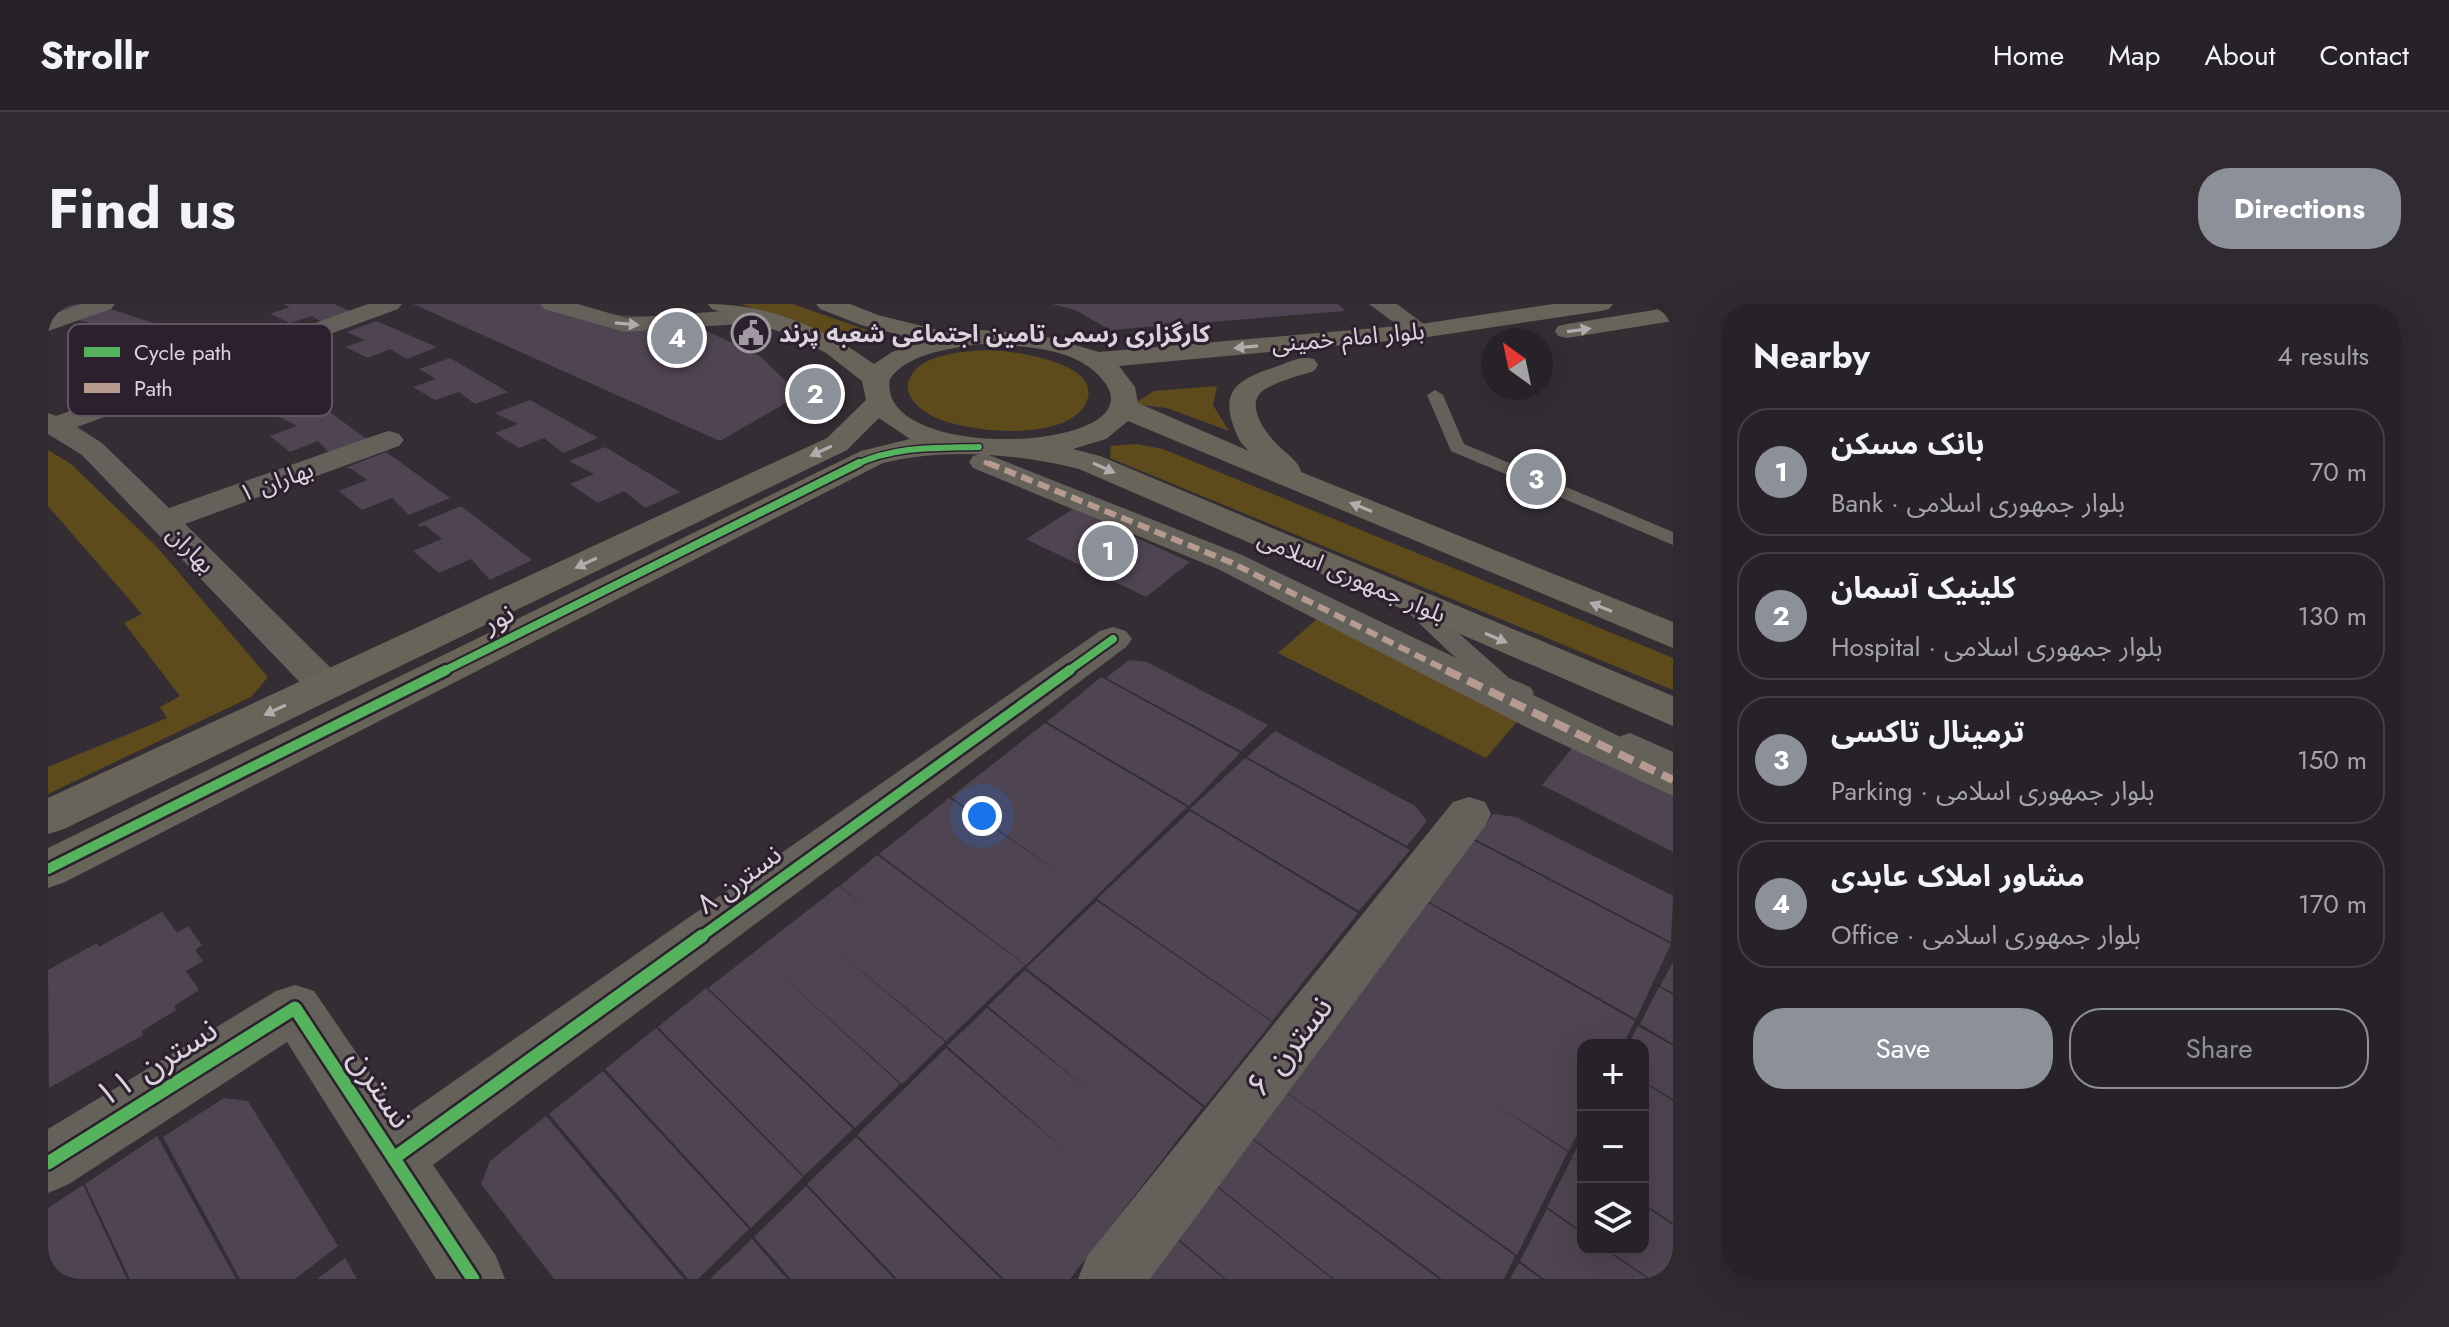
<!DOCTYPE html>
<meta charset="utf-8">
<style>
:root{--surface:#272227;--page:#2f2a2f;--text:#f1f3f6;--muted:#a4a4a7;--line:#433f44;--accent:#8c9099}
body{margin:0;font-family:Jost,"Noto Sans Arabic",sans-serif;background:var(--page);color:var(--text)}
.controls{position:absolute;right:24px;bottom:24px;display:grid;overflow:hidden;border-radius:16px;box-shadow:0 8px 32px #0002}
.controls button{width:72px;height:72px;display:grid;place-items:center;padding:0;border:0;border-bottom:2px solid var(--line);background:var(--surface);color:var(--text);font:40px sans-serif}
.compass{position:absolute;left:1433px;top:24px;width:72px;height:72px;border-radius:50%;background:var(--surface);box-shadow:0 8px 32px #0002;rotate:327deg}
.you{position:absolute;left:934px;top:512px;width:28px;height:28px;margin:-20px;border:6px solid #fff;border-radius:50%;background:#1a73e8;box-shadow:0 0 0 12px #1a73e833}
.badge{display:grid;place-items:center;width:52px;height:52px;border-radius:50%;background:var(--accent);color:#fff;font-size:26px;font-weight:700}
.pin{position:absolute;translate:-50% -50%;border:4px solid #fff;box-shadow:0 2px 8px #0006}
.list{margin:0;padding:0;list-style:none}
h2{display:flex;justify-content:space-between;align-items:center;height:104px;margin:0;padding:0 32px;font-size:34px}
h2 small{font-size:26px;font-weight:400;color:var(--muted)}
.list li{display:grid;grid-template-columns:52px 1fr auto;gap:24px;align-items:center;box-sizing:border-box;height:128px;margin:0 16px 16px;padding:0 16px;border:2px solid var(--line);border-radius:32px}
.list b{display:block;font-size:30px;white-space:nowrap}
.list p{margin:0;font-size:26px;white-space:nowrap;color:var(--muted)}
.list em{font-size:26px;font-style:normal;color:var(--muted)}
.actions{display:flex;gap:16px;padding:24px 32px}
.actions a{flex:1;padding:18px 0;border:2px solid var(--accent);border-radius:32px;text-align:center;font-size:28px;color:var(--accent)}
.actions .main{background:var(--accent);color:#fff}
.icon{flex:none;width:44px;height:44px;fill:none;stroke:currentColor;stroke-width:2;stroke-linecap:round;stroke-linejoin:round}
.map{position:relative;flex:none;width:1625px;height:975px;overflow:hidden;border-radius:32px}
header{display:flex;align-items:center;gap:48px;box-sizing:border-box;height:112px;padding:0 40px;background:var(--surface);border-bottom:2px solid var(--line)}
header strong{font-size:38px}
nav{display:flex;gap:44px;margin-inline-start:auto;font-size:28px}
.intro{display:flex;align-items:center;justify-content:space-between;box-sizing:border-box;height:192px;padding:0 48px}
h1{margin:0;font-size:56px}
.button{padding:20px 36px;border-radius:32px;background:var(--accent);color:#fff;font-size:28px;font-weight:700}
main{display:flex;gap:48px;padding:0 48px}
aside{flex:1;background:var(--surface);border-radius:32px;box-shadow:0 8px 32px #0002}
.map>svg:first-child{display:block}
.green{fill:#5d4b1c}
.building{fill:#4f4451}
.lines{fill:none;stroke-linecap:round;stroke-linejoin:round}
.lane{fill:#64605a;fill-rule:evenodd}
.street{fill:#64605a;fill-rule:evenodd}
.secondary{fill:#696459;fill-rule:evenodd}
.quiet-far2{stroke:#b69a8f;stroke-width:5;stroke-dasharray:10 5;stroke-linecap:butt}
.quiet-far1{stroke:#b69a8f;stroke-width:6;stroke-dasharray:12 6;stroke-linecap:butt}
.quiet{stroke:#b69a8f;stroke-width:8;stroke-dasharray:16 8;stroke-linecap:butt}
.cycleway-far3-casing{stroke:#2c202e;stroke-width:9}
.cycleway-far2-casing{stroke:#2c202e;stroke-width:12}
.cycleway-far1-casing{stroke:#2c202e;stroke-width:15}
.cycleway-casing{stroke:#2c202e;stroke-width:18}
.cycleway-far3{stroke:#56b35d;stroke-width:6}
.cycleway-far2{stroke:#56b35d;stroke-width:8}
.cycleway-far1{stroke:#56b35d;stroke-width:10}
.cycleway{stroke:#56b35d;stroke-width:13}
.oneway{fill:#b1abae}
.oneway2{fill:#b2acae}
.labels{text-anchor:middle;dominant-baseline:central;stroke-width:6;stroke-linejoin:round;paint-order:stroke}
.far-poi-label{font-size:24px;font-weight:bold;fill:#dad3dc;stroke:#2c202e;text-anchor:start}
.far-street-label{font-size:24px;fill:#dad3dc;stroke:#2c202e}
.street-label{font-size:28px;fill:#dad3dc;stroke:#2c202e}
.near-street-label{font-size:34px;fill:#dad3dc;stroke:#2c202e}
.key{fill:#2c202e;stroke:#605662;stroke-width:2}
.key-label{font-size:22px;fill:#dad3dc}
</style>
<header>
<strong>Strollr</strong>
<nav><a>Home</a><a>Map</a><a>About</a><a>Contact</a></nav>
</header>
<div class="intro"><h1>Find us</h1><a class="button">Directions</a></div>
<main>
<div class="map">
<svg width="1625" height="975" viewBox="0 0 1625 975">
<rect width="100%" height="100%" fill="#342e34"/>
<!-- green -->
<path class="green" d="M693,0h51l75,26 -22,11z
M945,46c23,2 112,13 93,53 -19,40 -122,30 -154,13 -12,-7 -26,-18 -24,-32 7,-32 60,-33 85,-34z
M1169,82l-4,19 16,26 -62,-23 -33,-4 20,-13z
M1088,140l27,5 510,209v32l-563,-232 1,-12z
M0,146l23,14 85,82 112,131 -17,20 -203,97v-27l119,-49 -7,-11 20,-11 -56,-73 18,-9 -94,-108z
M1269,315l205,97 -36,42 -208,-105z"/>
<!-- building -->
<path class="building" d="M0,0h40l-29,11 -9,-2 3,-1 -5,-2z
M235,0h51l23,10 -30,11 -15,-9 -22,7 -20,-9 20,-7z
M365,0h142l35,10 89,4 81,38 40,39 -80,46z
M1004,0h286l7,7 -235,19 -35,-20z
M59,4l62,20 -32,12 -17,-8 -24,9 -23,-8 22,-8 -19,-6z
M328,17l61,26 -30,12 -17,-10 -22,9 -23,-11 20,-7 -18,-8z
M402,54l58,34 -33,12 -16,-12 -24,8 -22,-13 23,-8 -17,-10z
M482,96l68,38 -35,15 -19,-15 -25,10 -24,-15 23,-9 -23,-11z
M269,99l54,39 -39,14 -14,-15 -28,11 -20,-16 27,-10 -20,-10z
M557,143l75,45 -35,16 -21,-17 -26,12 -28,-19 24,-10 -25,-13z
M338,148l64,46 -41,17 -17,-17 -30,12 -23,-19 28,-11 -15,-11 -7,-1z
M413,202l71,54 -42,20 -19,-21 -32,14 -26,-22 29,-12 -17,-14 -4,2 -3,-3z
M1025,205l117,53 -44,35 -120,-58z
M1081,356l18,2 121,63 -27,26 -135,-73z
M1053,373l139,76 -51,53 -142,-84z
M997,419l142,84 -161,158 -147,-111 70,-56 120,81 -118,-82z
M1227,427l140,75 12,15 -20,25 -160,-89z
M1529,438l96,46v64l-131,-67z
M1197,454l165,92 -51,61 -169,-102z
M1142,507l168,102 -86,108 -175,-122z
M1445,510l23,3 157,79 -2,46 -196,-103z
M1421,534l202,106 -35,75 -210,-119z
M829,551l148,110 -79,76 -112,-93 111,94 -43,42 -138,-124 136,124 -45,44 -147,-140 131,-102 33,27 -32,-27z
M1049,597l175,121 -67,84 -179,-138z
M1377,597l210,120 -12,24h-40v77l-14,29 -88,-56 87,57 -51,103 -232,-164z
M114,608l15,21 11,-7 14,19 -7,5 8,11 -17,10 13,19 -25,16 2,4 -34,21 1,4 -94,53 -1,-118 49,-27 2,4z
M1625,658v31l-13,-7z
M977,666l178,137 -133,172h-66l-147,-144 89,-87 132,113 -131,-115 40,-38 106,86 -105,-88z
M1611,683l14,8v49l-33,-20z
M658,684l147,141 -49,47 -146,-149z
M1590,722l35,20v53l-30,-18v-36h-15z
M608,724l147,149 -52,51 -146,-159z
M555,767l146,158 -51,50h-10l-139,-165z
M1595,778l30,19v122l-30,-20z
M1236,787l231,165 -11,23h-62l-191,-142z
M176,794l24,3 90,145 -43,33h-55l-77,-142z
M498,812l138,163h-130l-73,-95 9,-23z
M109,832l79,143h-106l-45,-95z
M1535,832v28l-11,-7z
M808,833l145,142h-104l-90,-95z
M1201,833l190,142h-105l-119,-95z
M1524,854l11,7v67l-36,-25z
M1165,880l119,95h-106l-51,-43z
M35,881l44,94h-79v-71z
M758,882l88,93h-103l-37,-42z
M1595,901l30,20v54h-23l-43,-30h36z
M1499,905l36,25v15h21l44,30h-104l-24,-18z
M1126,933l50,42h-81z
M704,935l35,40h-77z
M297,954l12,21h-40z
M1471,959l22,16h-31z"/>
<g class="lines">
<!-- lane -->
<path class="lane" d="M1387,86l8,5 21,49 209,88v13l-222,-94 -24,-56z
M1362,292l8,1 91,81 21,9 4,6 -4,6c-32,8 -103,-70 -128,-92l-3,-5 3,-5z
M1582,429l43,19v19l-52,-23 -3,-6 3,-6z"/>
<!-- street -->
<path class="street" d="M33,0h34l-4,5 -63,22v-15z
M320,0h34l-4,5 -321,118 25,16 67,65 210,-74 10,-3 10,3 5,6 -5,6 -214,78 155,153 6,9 -6,9 -14,4 -14,-4 -230,-240 -34,-21v-21l8,3z
M492,0h38l48,14 128,-9 8,2 4,5 -4,5 -8,2 -129,9 -81,-23z
M1321,0h28l36,27 -3,5h-18z
M936,149l258,102 431,207v34l-143,-67 -312,-160 -245,-101 -4,-6 4,-6z
M1065,323l13,4 6,8 -6,8 -693,518 63,91 9,23h-69l-149,-237 -218,142 -21,9v-64l228,-138 19,-6 19,6 87,127 699,-487z
M1421,493l16,5 6,12 -6,12 -335,453h-72l9,-23 366,-454z"/>
<!-- secondary -->
<path class="secondary" d="M660,0c62,0 116,24 166,60l18,-12 31,-11 -62,-16 -41,-16 -4,-5h34l28,11 76,19 27,-4 56,4 62,18 322,-28 132,-20h60l-4,5 -8,2 -180,27 -302,28 16,21 3,16 111,48c-9,-8 -12,-15 -16,-26 -14,-40 14,-48 45,-59 13,-5 23,-10 36,-7l4,6 -4,6c-15,5 -33,9 -47,17 -27,14 1,49 15,61 8,7 17,14 19,23l372,150v26l-545,-227 -22,18 -33,10 27,7 573,240v30l-594,-257c-61,-15 -134,-22 -196,-6l-818,419 -17,6v-40l813,-397 49,-12 -31,-21 -32,32 -783,379 -16,5v-36l779,-360 39,-38 -4,-19 -36,-28 -30,-16 -84,-28zM933,40c39,2 94,2 121,35 63,73 -227,87 -212,0 17,-26 63,-31 91,-35z
M1625,3v14l-106,17 -9,-2 -3,-5 3,-5 9,-2z"/>
<!-- quiet-far2 -->
<path class="quiet-far2" d="M936,158l8,3"/>
<!-- quiet-far1 -->
<path class="quiet-far1" d="M940,159l242,99 220,110"/>
<!-- quiet -->
<path class="quiet" d="M1398,366l227,110"/>
<defs>
<path id="cycleway-far3" d="M807,161c40,-19 80,-17 124,-18"/>
<path id="cycleway-far2" d="M394,368l417,-209
M1019,368l46,-33"/>
<path id="cycleway-far1" d="M0,565l398,-199
M651,634l371,-268"/>
<path id="cycleway" d="M346,854l308,-222
M0,859l247,-155 178,271"/>
</defs>
<!-- cycleway-far3 casing -->
<use href="#cycleway-far3" class="cycleway-far3-casing"/>
<!-- cycleway-far2 casing -->
<use href="#cycleway-far2" class="cycleway-far2-casing"/>
<!-- cycleway-far1 casing -->
<use href="#cycleway-far1" class="cycleway-far1-casing"/>
<!-- cycleway casing -->
<use href="#cycleway" class="cycleway-casing"/>
<!-- cycleway-far3 -->
<use href="#cycleway-far3" class="cycleway-far3"/>
<!-- cycleway-far2 -->
<use href="#cycleway-far2" class="cycleway-far2"/>
<!-- cycleway-far1 -->
<use href="#cycleway-far1" class="cycleway-far1"/>
<!-- cycleway -->
<use href="#cycleway" class="cycleway"/>
</g>
<!-- one-way arrows -->
<defs><path id="oneway-solid" d="M-6-.8H1V-3.2L6.5 0L1 3.2V.8H-6Z" transform="scale(2)"/></defs>
<use class="oneway" href="#oneway-solid" transform="translate(579 20) rotate(5)"/>
<g class="oneway2">
<use href="#oneway-solid" transform="translate(1531 26) rotate(-8)"/>
<use href="#oneway-solid" transform="translate(1198 43) rotate(175)"/>
<use href="#oneway-solid" transform="translate(773 147) rotate(155)"/>
<use href="#oneway-solid" transform="translate(1056 164) rotate(24)"/>
<use href="#oneway-solid" transform="translate(1313 203) rotate(-158)"/>
<use href="#oneway-solid" transform="translate(538 259) rotate(155)"/>
<use href="#oneway-solid" transform="translate(1553 303) rotate(-158)"/>
<use href="#oneway-solid" transform="translate(1448 334) rotate(23)"/>
<use href="#oneway-solid" transform="translate(227 406) rotate(155)"/>
</g>
<!-- icons -->
<defs>
<symbol id="civic-ring" viewBox="-11 -11 22 22"><circle r="9.5" fill="#2c202e" stroke="#a099a1" stroke-width="1.5"/><path d="M-.6-6.5H3V-4.5H.6V-3L4-1V1h2V6H-6V1h2V-1L-.6-3ZM-1.2 2.5V6h2.4V2.5Z" fill="#a099a1"/></symbol>
</defs>
<g fill-rule="evenodd">
<use href="#civic-ring" x="681" y="7" width="44" height="44"/>
</g>
<g class="labels">
<!-- far-poi labels -->
<g class="far-poi-label">
<text x="731" y="29">کارگزاری رسمی تامین اجتماعی شعبه پرند</text>
</g>
<!-- far-street labels -->
<g class="far-street-label">
<text transform="translate(1300 33) rotate(-5)">بلوار امام خمینی</text>
<text transform="translate(228 177) rotate(-20)">بهاران ۱</text>
<text transform="translate(143 245) rotate(45)">بهاران</text>
<text transform="translate(1304 272) rotate(23)">بلوار جمهوری اسلامی</text>
</g>
<!-- street labels -->
<g class="street-label">
<text transform="translate(450 314) rotate(-27)">نور</text>
<text transform="translate(691 575) rotate(-36)">نسترن ۸</text>
</g>
<!-- near-street labels -->
<g class="near-street-label">
<text transform="translate(1241 742) rotate(-52)">نسترن ۶</text>
<text transform="translate(108 758) rotate(-32)">نسترن ۱۱</text>
<text transform="translate(333 784) rotate(57)">نسترن</text>
</g>
</g>
<!-- legend -->
<rect x="20" y="20" width="264" height="92" rx="12" class="key"/>
<rect x="36" y="43" width="36" height="10" fill="#56b35d"/>
<rect x="36" y="79" width="36" height="10" fill="#b69a8f"/>
<g class="key-label">
<text x="86" y="56">Cycle path</text>
<text x="86" y="92">Path</text>
</g>
</svg>
<div class="controls">
<button>+</button>
<button>−</button>
<button><svg class="icon" aria-label="layers" viewBox="0 0 24 24"><path d="M12 4l9 5-9 5-9-5zM3 14l9 5 9-5"/></svg></button>
</div>
<svg class="compass" viewBox="-18 -18 36 36"><path d="M0-13l5 13h-10z" fill="#e53935"/><path d="M0 13l5-13h-10z" fill="#a4a4a7"/></svg>
<div class="you"></div>
<div class="pin badge" style="left:1060px;top:247px">1</div>
<div class="pin badge" style="left:767px;top:90px">2</div>
<div class="pin badge" style="left:1488px;top:175px">3</div>
<div class="pin badge" style="left:629px;top:34px">4</div>
</div>
<aside>
<h2>Nearby<small>4 results</small></h2>
<ul class="list">
<li><span class="badge">1</span><div><b>بانک مسکن</b><p>Bank · بلوار جمهوری اسلامی</p></div><em>70 m</em></li>
<li><span class="badge">2</span><div><b>کلینیک آسمان</b><p>Hospital · بلوار جمهوری اسلامی</p></div><em>130 m</em></li>
<li><span class="badge">3</span><div><b>ترمینال تاکسی</b><p>Parking · بلوار جمهوری اسلامی</p></div><em>150 m</em></li>
<li><span class="badge">4</span><div><b>مشاور املاک عابدی</b><p>Office · بلوار جمهوری اسلامی</p></div><em>170 m</em></li>
</ul>
<div class="actions"><a class="main">Save</a><a>Share</a></div>
</aside>
</main>
